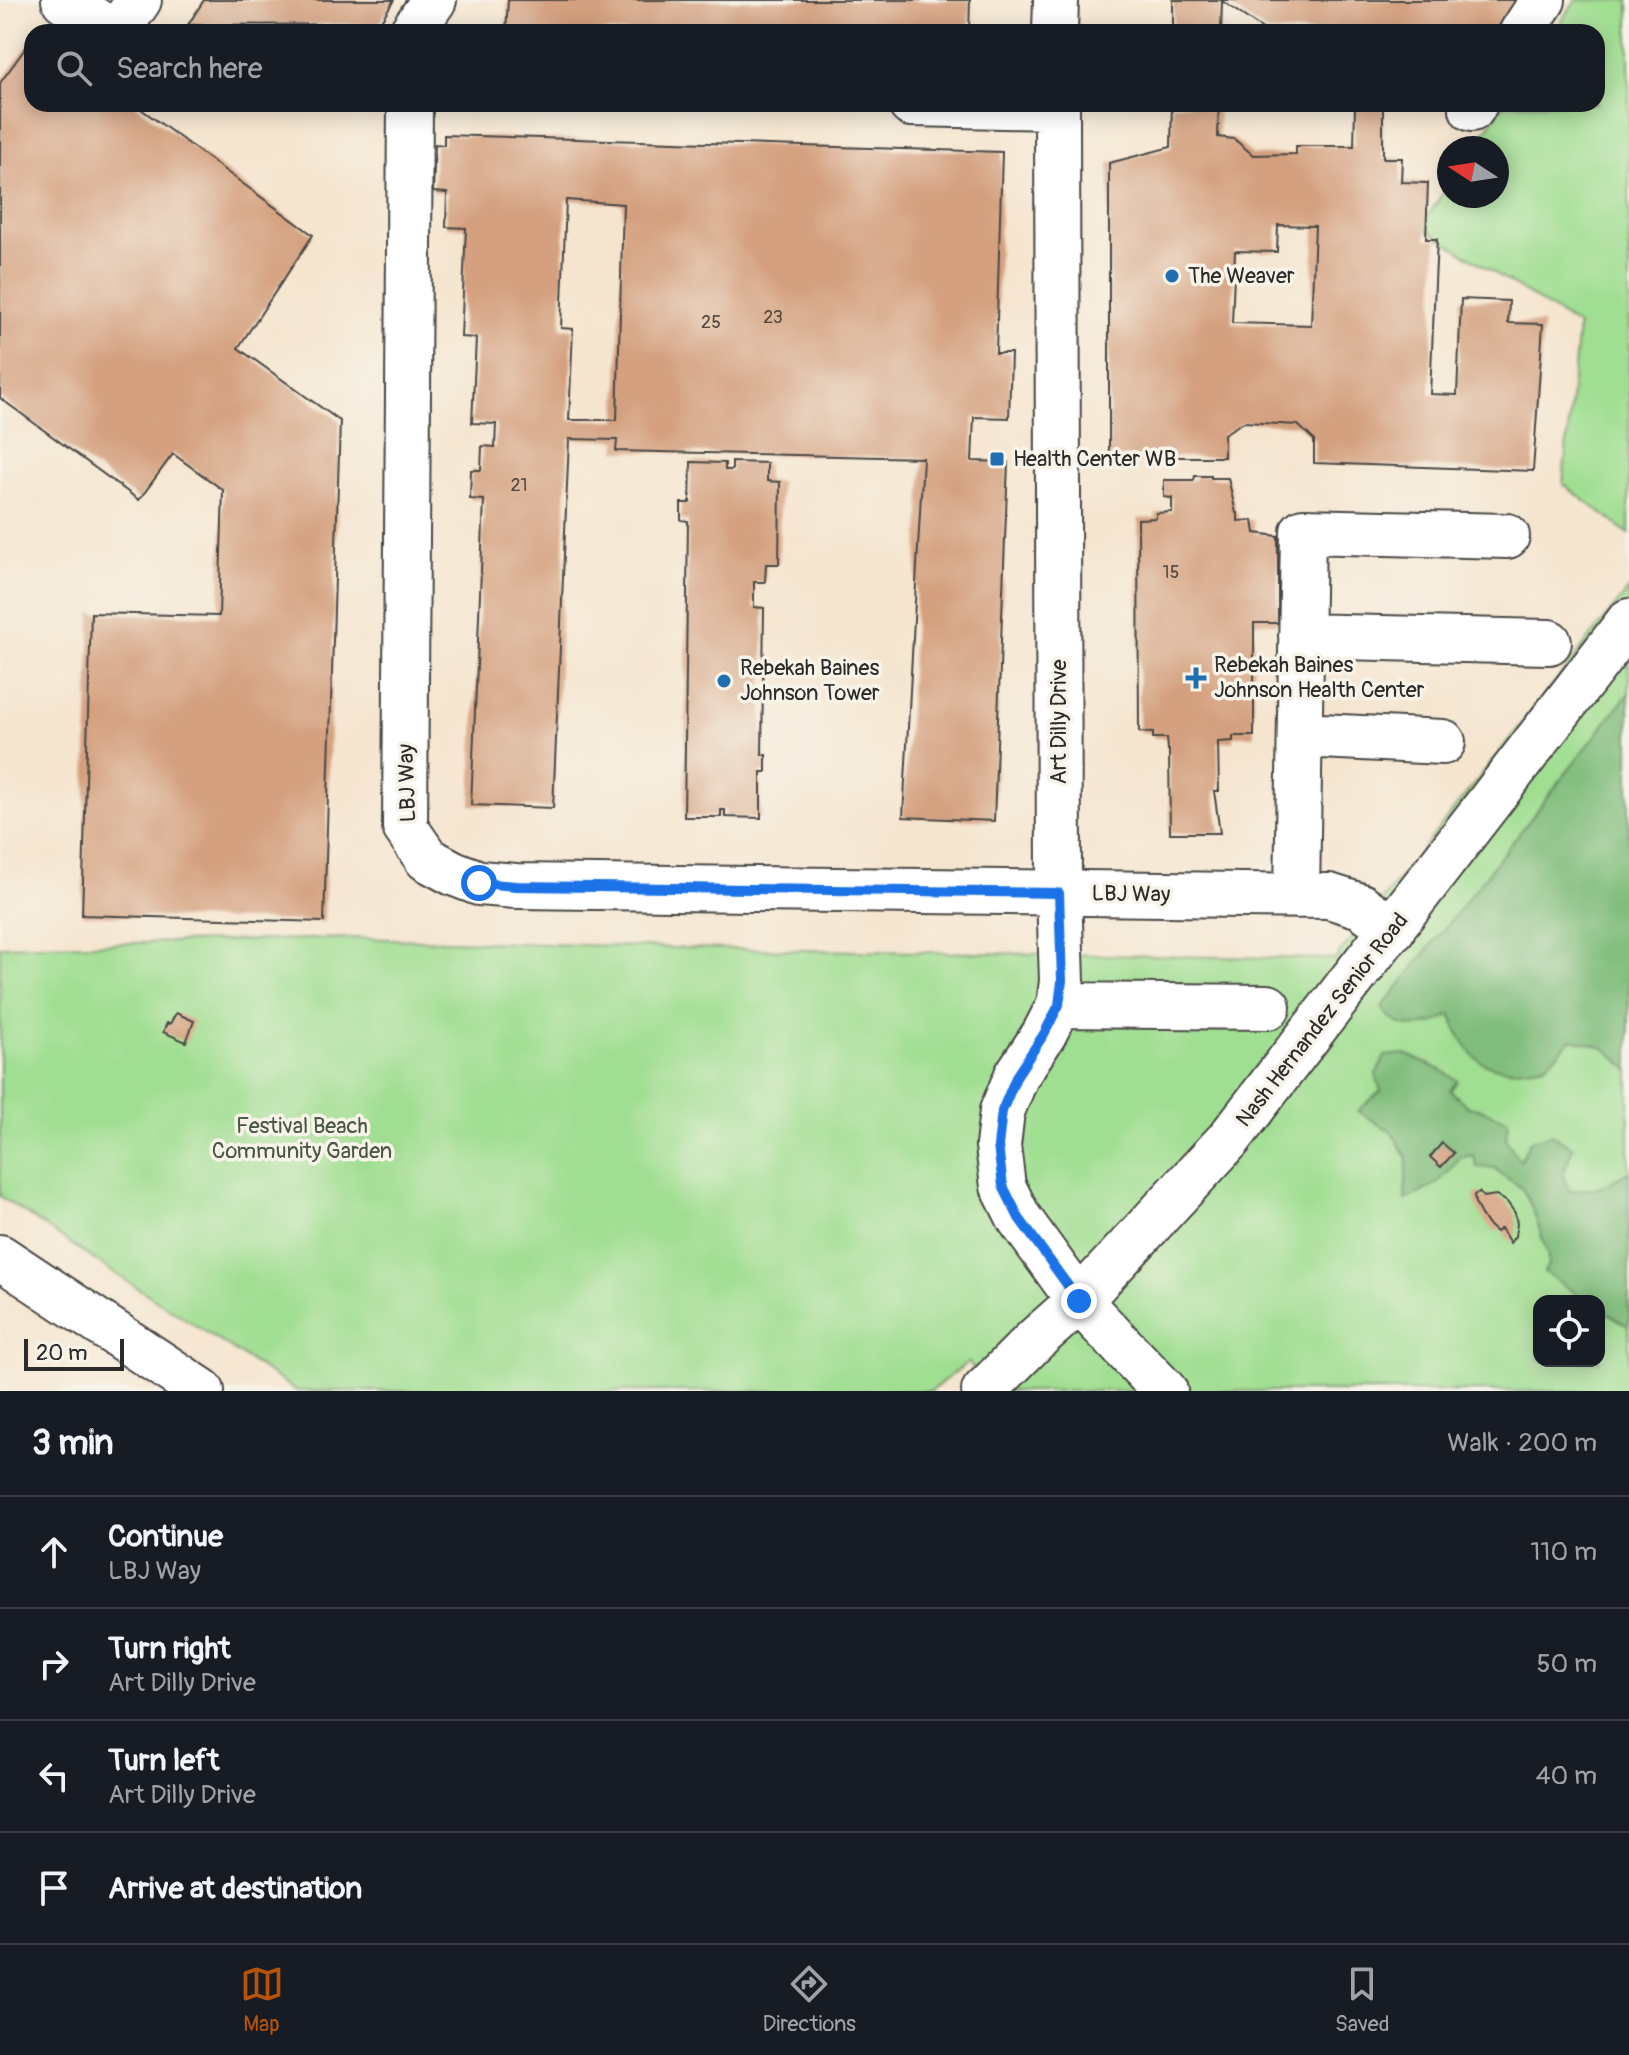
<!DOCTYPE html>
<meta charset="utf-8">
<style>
:root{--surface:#171b24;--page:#242831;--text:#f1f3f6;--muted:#9ea1a6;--line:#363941;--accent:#b45309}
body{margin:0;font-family:Pangolin,sans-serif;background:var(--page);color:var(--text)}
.controls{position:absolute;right:24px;bottom:24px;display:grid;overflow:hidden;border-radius:16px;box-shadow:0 4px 20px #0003}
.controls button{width:72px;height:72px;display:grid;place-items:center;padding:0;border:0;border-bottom:2px solid var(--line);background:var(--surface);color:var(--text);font:40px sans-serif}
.compass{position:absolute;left:1437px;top:136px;width:72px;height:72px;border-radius:50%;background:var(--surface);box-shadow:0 4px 20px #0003;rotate:282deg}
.scale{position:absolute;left:24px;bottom:20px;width:100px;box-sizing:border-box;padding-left:8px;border:4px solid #2b2b2b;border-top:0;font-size:22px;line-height:28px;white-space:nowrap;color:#2b2b2b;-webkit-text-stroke:6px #f7f3e8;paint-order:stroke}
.stop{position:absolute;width:24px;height:24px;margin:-18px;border:6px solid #1a73e8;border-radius:50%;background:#fff}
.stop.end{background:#1a73e8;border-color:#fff;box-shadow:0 2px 8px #0008}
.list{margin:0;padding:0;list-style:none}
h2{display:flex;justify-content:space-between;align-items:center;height:104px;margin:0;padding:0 32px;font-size:34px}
h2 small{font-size:26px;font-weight:400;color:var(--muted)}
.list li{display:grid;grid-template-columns:52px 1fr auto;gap:24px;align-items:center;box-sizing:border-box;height:112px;padding:0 32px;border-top:2px solid var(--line)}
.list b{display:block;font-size:30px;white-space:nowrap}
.list p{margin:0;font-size:26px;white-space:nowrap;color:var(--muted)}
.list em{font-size:26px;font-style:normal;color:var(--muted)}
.icon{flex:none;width:44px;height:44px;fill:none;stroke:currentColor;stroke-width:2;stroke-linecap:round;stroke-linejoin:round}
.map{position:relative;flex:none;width:1629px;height:1391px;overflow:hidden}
.search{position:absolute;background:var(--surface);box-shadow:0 4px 20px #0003;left:24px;right:24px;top:24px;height:88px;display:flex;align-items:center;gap:20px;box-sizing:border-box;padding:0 28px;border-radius:24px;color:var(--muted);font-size:30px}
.sheet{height:552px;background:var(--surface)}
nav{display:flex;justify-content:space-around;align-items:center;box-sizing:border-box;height:112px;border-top:2px solid var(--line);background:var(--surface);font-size:22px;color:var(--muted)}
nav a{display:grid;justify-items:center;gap:4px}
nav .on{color:var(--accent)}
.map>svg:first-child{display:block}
.green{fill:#a0de92;stroke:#66845e;stroke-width:2;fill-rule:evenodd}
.forest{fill:#80bd7c;stroke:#567454;stroke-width:2}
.building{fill:#d4a07f;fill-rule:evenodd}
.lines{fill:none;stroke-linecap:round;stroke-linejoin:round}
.minor-casing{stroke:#494744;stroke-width:48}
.minor{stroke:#fff;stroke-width:44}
.route{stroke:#1a73e8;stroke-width:10}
.poi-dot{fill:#1f6fb2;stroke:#f7f3e8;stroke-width:3}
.labels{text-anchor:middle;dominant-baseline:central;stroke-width:7;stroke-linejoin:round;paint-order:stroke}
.number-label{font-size:18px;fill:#554840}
.poi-label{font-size:22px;fill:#2b2b2b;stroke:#f7f3e8;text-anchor:start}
.street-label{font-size:22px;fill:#2b2b2b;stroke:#f7f3e8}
.park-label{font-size:22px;fill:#485845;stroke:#f7f3e8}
</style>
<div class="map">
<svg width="1629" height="1391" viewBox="0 0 1629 1391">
<rect width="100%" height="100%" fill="#f7f3e8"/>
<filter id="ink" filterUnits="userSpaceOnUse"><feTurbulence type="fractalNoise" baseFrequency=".0125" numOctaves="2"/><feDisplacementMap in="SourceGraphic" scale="16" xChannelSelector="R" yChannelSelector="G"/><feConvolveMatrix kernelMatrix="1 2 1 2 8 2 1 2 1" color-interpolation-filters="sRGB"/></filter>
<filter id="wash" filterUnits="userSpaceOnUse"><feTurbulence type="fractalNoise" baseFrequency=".006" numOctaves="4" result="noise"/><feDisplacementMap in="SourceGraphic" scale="32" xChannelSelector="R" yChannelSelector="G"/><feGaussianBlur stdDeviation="1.8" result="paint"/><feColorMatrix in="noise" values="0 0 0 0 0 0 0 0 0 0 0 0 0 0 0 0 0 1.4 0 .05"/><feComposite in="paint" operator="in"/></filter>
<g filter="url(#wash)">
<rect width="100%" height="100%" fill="#f5e5cf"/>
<!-- green -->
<path class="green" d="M1576,0h53v534l-66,-50 15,-158 -157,-100 28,-42v12h48v-48h-23l30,-44h93v-72h-43z
M1629,589v802h-635l-26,-29 -37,29h-634l-198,-128 -99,-67v-250l355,-8 321,10 659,11zM1539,1301h60v60h-60z"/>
<!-- forest -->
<path class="forest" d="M1629,693v377l-24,-22 -33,-9c-8,7 -20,22 -28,26 -5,2 -14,2 -19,3 -45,7 -60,-16 -74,-53 -26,13 -50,20 -69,-7z
M1405,1054l36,16 17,11 -8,9 18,17 10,1 30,12 -2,19 14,22 10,-20 21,-7 22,13 -10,27 6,17 30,-3 30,-16v154l-30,-18v-7h-12l-43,-29 4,-7v-9c-6,-17 -16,-56 -27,-68 -8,-8 -17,-9 -26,-20l-18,-1 -4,-12 -14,3c-16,24 -27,30 -54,42l2,-43 -15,-24 -34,-22 23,-20 -5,-16 9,-19z"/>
<g id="blocks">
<!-- building -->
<path class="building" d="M204,0h190l-15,24 -191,1z
M508,0h462l-1,32h-463z
M1173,0h343l-21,32h-228l-45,-31 -1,31h-48z
M32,39v65h102l179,131 -75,113 102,73 -16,501 -242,-7 9,-302 128,3 4,-126 -50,-36 -34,46 -139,-102v-315z
M1172,104h47l-1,33 16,2 19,16 43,-1v-8h58l1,-39 -5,-3h33v54h19l-1,24 27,1 -2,56h11l-7,155 27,1 4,-96 48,2 -1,22 35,1 -10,147 -219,-8v-23l-16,-15 -54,-3 -20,12v23h-115v-294l62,-16zM1278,225l37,1 -4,99 -79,-2 3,-72 42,1z
M444,135l558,17 -6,201h15l-2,65 -35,-1 -2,44 36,1 -14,359 -91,-4 20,-359 -307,-7 1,-11 -48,-1 -16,369 -82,-3 13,-305 -14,-1 1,-29h10l1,-24 13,1 1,-23 -24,-1 4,-85 -15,-1 5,-109 -20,-1 1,-34 -14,-1 2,-48 9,1zM566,200l57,4 -6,216h-48l4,-91 -12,-1z
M691,462l34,1v7h7v-8l35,1v18l13,1 -1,82h-13l-1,18h-11v25l10,1 -2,147h4v17h-5v46l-36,-1v-7h-4v7h-37l4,-296 -7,-1v-17h9z
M1195,476h16v2h17l8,35h2v8l15,-1 2,13 23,3v87h-24v113h-21v5l-15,1 1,49h-5l6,42h-50l-1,-83h-1l-1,-12h-14v-5l-14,-1 -1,-213 18,-1v-5l16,-1v-14l-8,-1v-17h30z
M176,1013l18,8 -8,21 -23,-10 4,-9 3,1z
M1442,1143l12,10 -13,14 -11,-10z
M1479,1192l4,5 13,-2 11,7 8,11 2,11 -2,12 -5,7 -9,-15 -5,4 -9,-8 -7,-11 -5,-10 -1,-8z"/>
</g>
</g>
<g filter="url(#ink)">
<use href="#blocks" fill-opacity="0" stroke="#494744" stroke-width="2"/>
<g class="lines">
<defs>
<path id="minor" d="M64,0l49,32
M117,32l22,-32
M412,32l22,-32
M1055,32l1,-32
M1522,32l21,-32
M410,104l-5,723 22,32 26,14 26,10 37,3 813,10 32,10 32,23
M911,104l146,3
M1057,104l2,789 3,88 -3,24 -15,29 -27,41 -15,36 -4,35 5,40 16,32 60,83 86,90
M1472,109l3,-5
M1301,636l248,6
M1300,735l143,7
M1297,896l6,-365 204,5
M1059,1005l209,2
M0,1257l202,134
M984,1391l52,-52 43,-38 150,-162 400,-518"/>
</defs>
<!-- minor casing -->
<use href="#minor" class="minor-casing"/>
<!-- minor -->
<use href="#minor" class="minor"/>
</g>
</g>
<g class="lines" filter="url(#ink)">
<!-- route -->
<path class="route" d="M479,883l37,3 543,7 3,88 -3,24 -15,29 -27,41 -15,36 -4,35 5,40 16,32 60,83"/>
</g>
<!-- markers -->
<g class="poi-dot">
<circle cx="1172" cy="276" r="8"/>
<rect x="989" y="451" width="16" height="16" rx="4"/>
<path d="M1192 666h8v8h8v8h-8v8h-8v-8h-8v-8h8z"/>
<circle cx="724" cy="681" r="8"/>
</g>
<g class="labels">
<!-- number labels -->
<g class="number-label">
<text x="773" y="317">23</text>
<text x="711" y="322">25</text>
<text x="519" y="485">21</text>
<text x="1171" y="572">15</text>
</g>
<!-- poi labels -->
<g class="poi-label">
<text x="1188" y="276">The Weaver</text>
<text x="1013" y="459">Health Center WB</text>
<text x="1214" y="665">Rebekah Baines<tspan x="1214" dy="25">Johnson Health Center</tspan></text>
<text x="740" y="668">Rebekah Baines<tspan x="740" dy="25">Johnson Tower</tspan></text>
</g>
<!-- street labels -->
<g class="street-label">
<text transform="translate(1059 722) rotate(-90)">Art Dilly Drive</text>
<text transform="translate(407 783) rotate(-92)">LBJ Way</text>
<text transform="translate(1131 894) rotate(1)">LBJ Way</text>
<text transform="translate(1322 1020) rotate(-52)">Nash Hernandez Senior Road</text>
</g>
<!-- park labels -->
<g class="park-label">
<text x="302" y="1126">Festival Beach<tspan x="302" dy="25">Community Garden</tspan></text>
</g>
</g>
</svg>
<div class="controls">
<button><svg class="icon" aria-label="locate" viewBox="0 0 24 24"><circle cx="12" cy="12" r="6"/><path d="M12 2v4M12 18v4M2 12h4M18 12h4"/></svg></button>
</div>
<svg class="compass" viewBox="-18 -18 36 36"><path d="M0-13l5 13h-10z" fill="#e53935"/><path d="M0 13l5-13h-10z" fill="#9ea1a6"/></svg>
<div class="scale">20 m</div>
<div class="stop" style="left:479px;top:883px"></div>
<div class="stop end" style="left:1079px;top:1301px"></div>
<div class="search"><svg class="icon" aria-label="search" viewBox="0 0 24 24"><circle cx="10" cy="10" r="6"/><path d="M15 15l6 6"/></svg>Search here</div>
</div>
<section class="sheet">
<h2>3 min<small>Walk · 200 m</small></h2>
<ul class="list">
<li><svg class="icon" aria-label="ahead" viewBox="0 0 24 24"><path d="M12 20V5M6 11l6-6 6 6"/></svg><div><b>Continue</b><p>LBJ Way</p></div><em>110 m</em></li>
<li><svg class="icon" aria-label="right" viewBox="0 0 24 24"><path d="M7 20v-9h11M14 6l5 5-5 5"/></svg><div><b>Turn right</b><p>Art Dilly Drive</p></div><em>50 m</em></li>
<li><svg class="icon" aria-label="left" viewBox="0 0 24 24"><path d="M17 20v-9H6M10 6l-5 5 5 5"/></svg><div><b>Turn left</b><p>Art Dilly Drive</p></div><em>40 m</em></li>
<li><svg class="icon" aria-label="arrive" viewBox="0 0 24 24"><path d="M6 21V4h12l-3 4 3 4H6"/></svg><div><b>Arrive at destination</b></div></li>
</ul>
</section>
<nav>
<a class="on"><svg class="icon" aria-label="map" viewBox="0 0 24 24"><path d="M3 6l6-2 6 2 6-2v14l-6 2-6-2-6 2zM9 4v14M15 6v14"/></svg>Map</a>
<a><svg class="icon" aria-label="directions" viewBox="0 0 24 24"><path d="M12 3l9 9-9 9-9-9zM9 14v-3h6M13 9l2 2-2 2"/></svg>Directions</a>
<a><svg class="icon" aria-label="saved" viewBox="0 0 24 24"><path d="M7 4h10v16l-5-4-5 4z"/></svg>Saved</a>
</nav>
